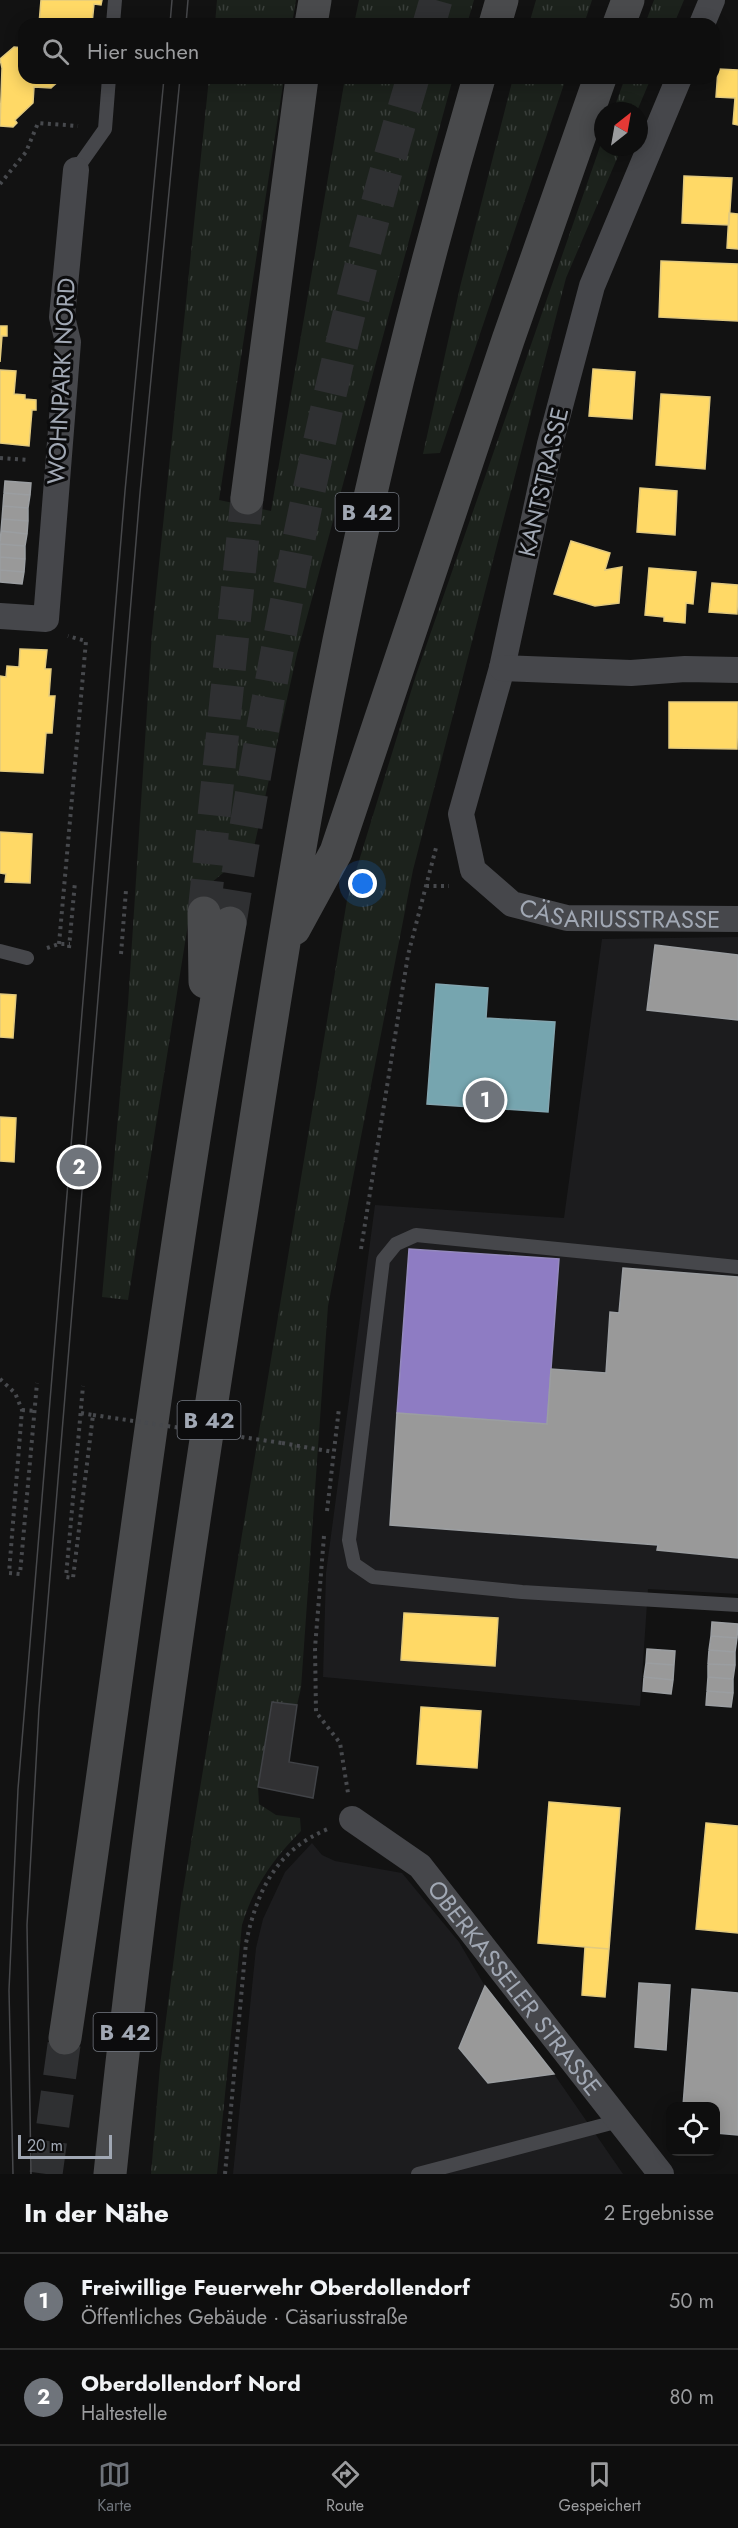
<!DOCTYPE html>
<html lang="de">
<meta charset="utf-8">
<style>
:root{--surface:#0e0e0e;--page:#1c1c1c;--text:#f1f3f6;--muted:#9b9c9e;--line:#2e2e2e;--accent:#6f747b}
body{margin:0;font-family:Jost,sans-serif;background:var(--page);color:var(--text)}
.controls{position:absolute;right:18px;bottom:18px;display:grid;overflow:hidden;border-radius:12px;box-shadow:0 3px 15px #0003}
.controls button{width:54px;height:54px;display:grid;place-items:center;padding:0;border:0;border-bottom:2px solid var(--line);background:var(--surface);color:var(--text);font:30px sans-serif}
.compass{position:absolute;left:594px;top:102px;width:54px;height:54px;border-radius:50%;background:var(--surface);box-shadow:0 3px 15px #0003;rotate:31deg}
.scale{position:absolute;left:18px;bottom:15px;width:94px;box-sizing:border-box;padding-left:6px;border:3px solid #a1a8b4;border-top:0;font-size:16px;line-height:21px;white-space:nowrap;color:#a1a8b4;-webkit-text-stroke:4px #0c0c0d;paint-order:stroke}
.you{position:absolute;left:363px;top:884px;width:21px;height:21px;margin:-15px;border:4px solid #fff;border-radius:50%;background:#1a73e8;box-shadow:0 0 0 9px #1a73e833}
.badge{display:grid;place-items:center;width:39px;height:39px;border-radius:50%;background:var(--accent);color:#fff;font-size:20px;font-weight:700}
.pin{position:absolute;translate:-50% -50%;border:3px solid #fff;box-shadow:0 2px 6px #0006}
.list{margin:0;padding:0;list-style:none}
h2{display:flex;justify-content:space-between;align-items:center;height:78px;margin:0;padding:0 24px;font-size:26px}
h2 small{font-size:20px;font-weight:400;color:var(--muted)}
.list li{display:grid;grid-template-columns:39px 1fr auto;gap:18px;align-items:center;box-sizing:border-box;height:96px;padding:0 24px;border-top:2px solid var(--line)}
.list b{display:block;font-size:22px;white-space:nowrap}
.list p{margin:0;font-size:20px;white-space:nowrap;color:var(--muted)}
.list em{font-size:20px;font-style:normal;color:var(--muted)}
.icon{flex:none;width:33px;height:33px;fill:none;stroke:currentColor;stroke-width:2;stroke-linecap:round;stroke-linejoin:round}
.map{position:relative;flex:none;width:738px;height:2174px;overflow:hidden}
.search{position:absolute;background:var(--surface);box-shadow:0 3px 15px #0003;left:18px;right:18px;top:18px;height:66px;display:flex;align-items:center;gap:15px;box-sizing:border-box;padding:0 21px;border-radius:18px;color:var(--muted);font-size:22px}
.sheet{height:270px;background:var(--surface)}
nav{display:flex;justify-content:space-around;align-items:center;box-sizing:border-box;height:84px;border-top:2px solid var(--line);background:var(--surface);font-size:16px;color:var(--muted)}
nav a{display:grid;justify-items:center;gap:3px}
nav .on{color:var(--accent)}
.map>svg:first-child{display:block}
.built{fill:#1c1c1e}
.grass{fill:url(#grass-tufts)}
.homes{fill:#ffd966;stroke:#e3ca7d;stroke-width:1.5}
.offices{fill:#8e7cc3;stroke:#9489be;stroke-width:1.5}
.public{fill:#76a5af;stroke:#83a6b0;stroke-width:1.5}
.industry{fill:#999;stroke:#9b9ea1;stroke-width:1.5}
.building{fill:#313133;stroke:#404246;stroke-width:1.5}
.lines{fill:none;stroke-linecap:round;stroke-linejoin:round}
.highway-tunnel{stroke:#2f3032;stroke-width:33;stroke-dasharray:33 16;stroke-linecap:butt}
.path{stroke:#47494d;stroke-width:4;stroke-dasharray:3 4.5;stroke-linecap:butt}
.lane{stroke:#46474b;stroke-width:14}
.street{stroke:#46474b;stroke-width:26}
.highway{stroke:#494a4c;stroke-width:33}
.tram{stroke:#47484b;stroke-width:1.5}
.path-bridge{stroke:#47494d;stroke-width:4;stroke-dasharray:3 4.5;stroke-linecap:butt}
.labels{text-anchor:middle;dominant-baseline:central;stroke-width:6;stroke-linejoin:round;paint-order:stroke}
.shield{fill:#0c0c0d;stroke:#747982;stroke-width:1.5}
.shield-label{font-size:22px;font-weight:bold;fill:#a1a8b4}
.street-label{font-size:24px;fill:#a1a8b4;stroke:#0c0c0d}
</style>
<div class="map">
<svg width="738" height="2174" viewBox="0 0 738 2174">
<defs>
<pattern id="grass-tufts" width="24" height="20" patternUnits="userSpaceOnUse" patternTransform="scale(1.5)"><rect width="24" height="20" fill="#1c221c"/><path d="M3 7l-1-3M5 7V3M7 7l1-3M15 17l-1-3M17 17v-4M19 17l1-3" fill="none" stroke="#3a3f3b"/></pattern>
</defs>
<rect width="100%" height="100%" fill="#121212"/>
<!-- built -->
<path class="built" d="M738,937v657l-90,-5 -8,117 -317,-29 3,-104 49,-368 189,13 38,-279z
M312,1843l10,12 13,6 67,12 57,69 26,44 69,88 69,100h-390l23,-226 7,-29 22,-47z"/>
<!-- grass -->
<path class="grass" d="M217,0h79l-4,24h-77z
M359,0h115l-7,24h-113z
M536,0h56l-8,24h-55z
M654,0h30l-10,24h-29z
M209,78h75l-65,422 52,11 74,-433h108l-156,576 -43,193 -62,52 -64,401 -26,-3 26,-293 24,-372z
M513,78h53l-126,375 -17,1 37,-167z
M625,78h26l-14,33h-24z
M603,138v9h19l-56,131 -153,592 -85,436 -27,382 -4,17 -25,-3 -14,85 1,17 17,11 24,3 1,13c-28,28 -47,55 -59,94l-25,249h-66l9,-108 21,-163 166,-1003 69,-225z"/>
<!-- homes -->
<path class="homes" d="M41,0h61l-1,5 -7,-1 -2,20h-53z
M14,47l10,1v30h38l-11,10 -17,-1 -1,16 -18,17 2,3 -4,4 -13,-1 2,-58 -2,-9z
M718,69l20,1v55l-5,-1 2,-26 -19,-1z
M684,176l48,2 -3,47 -47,-2z
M729,213l9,1v35l-11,-1z
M661,261l77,3v57l-79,-4z
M0,326h7v10h-5l-2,26z
M593,369l42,3 -3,47 -43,-3z
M0,370l16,1 -2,23 11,1v4l11,1v10h-4l-3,36 -29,-3z
M661,394l49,3 -5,72 -49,-4z
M640,488l37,3 -2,44 -38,-3z
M571,541l39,12 -5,17 17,-3 -3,36 -24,3 -41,-12z
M649,568l47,4 -3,32 -7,-1 -1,20 -21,-2v-4l-19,-2z
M712,583l26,2 -1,29 -28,-2z
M20,649l27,1 -2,19h6l-2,27h6l-3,37h-6l-3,40 -43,-2v-95l6,1 1,-11 12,1z
M669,702h69l-1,47 -68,-1z
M0,832l32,2 -2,49 -25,-1 1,-8 -6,-1z
M0,994l16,1 -3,43 -13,-1z
M0,1117l16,1 -2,44 -14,-1z
M404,1613l94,5 -3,48 -94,-6z
M421,1707l60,4 -4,57 -60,-4z
M549,1802l71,6 -11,141 -71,-6z
M706,1823l32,3v107l-42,-4z
M585,1947l24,2 -4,48 -23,-2z"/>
<!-- offices -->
<path class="offices" d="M409,1249l150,10 -12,165 -150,-11z"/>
<!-- public -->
<path class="public" d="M436,984l52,4 -2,30 69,4 -7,90 -121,-8z"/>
<!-- industry -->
<path class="industry" d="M5,481l26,2 -1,12 -26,-2z
M4,493l26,2 -2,13 -25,-2z
M3,506l25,2v13l-26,-2z
M2,519l26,2 -1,13 -26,-3z
M1,531l26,3 -2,12 -25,-2z
M0,544l25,2v13l-25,-2z
M0,557l25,2 -1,13 -24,-2z
M0,570l24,2 -2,12 -22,-2z
M655,945l83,10v65l-91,-10z
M623,1268l115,9v281l-81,-8 1,-5 -268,-20 7,-112 150,11 4,-55 55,4 4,-61 9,1z
M712,1622l26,2 -1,14 -26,-2z
M711,1636l26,2 -2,14 -26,-2z
M647,1649l28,2 -1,14 -28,-2z
M709,1650l26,2v13l-27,-1z
M646,1663l28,2 -1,15 -29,-3z
M708,1664l27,1 -2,14 -25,-2z
M644,1677l29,3 -2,14 -28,-3z
M708,1677l25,2v14l-26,-2z
M707,1691l26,2 -2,14 -25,-2z
M639,1983l31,2 -4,65 -31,-3z
M485,1986l69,88 -66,9 -29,-35z
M692,1989l46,4v142l-22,-2v-27h-33z"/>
<!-- building -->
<path class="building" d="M272,1702l25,3 -8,57 29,5 -5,31 -55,-11z"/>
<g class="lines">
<!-- highway-tunnel -->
<path class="highway-tunnel" d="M429,24l7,-24
M204,913l43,-415
M230,923c46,-285 100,-569 183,-845
M46,2174l19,-136"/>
<!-- path -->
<path class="path" d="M0,184l26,-32 12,-29 40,3
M0,458l29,2
M426,886h23
M59,944l27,-303 -18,-5
M47,948l12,-4h11
M69,948l6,-66
M121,954l5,-64
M361,1249l47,-294 29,-111
M0,1379l15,14 7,17 -13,163 11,1 17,-191
M22,1410l14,1
M81,1413l12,2 -20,163 -7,-1 17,-191
M282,1443l51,9
M327,1511l12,-103
M324,1536l-9,112 1,64 24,31 8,50
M225,2174l21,-231c11,-52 30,-93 82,-114"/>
<!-- lane -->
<path class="lane" d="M113,24l2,-24
M76,170l29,-41 4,-51
M0,951l27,7
M738,1267l-322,-32 -20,9 -13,16 -34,280 5,24 19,13 149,15 216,13
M418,2174l201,-53"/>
<!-- street -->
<g class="street">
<path d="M702,24l10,-24"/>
<path id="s1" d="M679,78l-87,208 -42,158 -48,224 -41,146 12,56 39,34 55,14 171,1"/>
<path d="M0,616l46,3 22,-277 -6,-25 14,-147"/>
<path d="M502,668l129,5 54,-4 53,1"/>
<path id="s2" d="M352,1819l68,47 241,308"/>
</g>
<!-- highway -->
<path class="highway" d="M311,24l4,-24
M495,24l7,-24
M619,24l9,-24
M247,498l55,-420
M204,913l1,69
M294,929l42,-77 172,-512 92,-262
M65,2038c56,-371 99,-745 165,-1115
M110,2174c32,-313 78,-623 127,-934 24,-151 46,-303 74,-454 43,-239 100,-475 168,-708"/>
<!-- tram -->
<path class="tram" d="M170,24l2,-24
M186,24l2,-24
M13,2174l-4,-184 9,-201 107,-1298 39,-413
M31,2174l-4,-249 12,-216 101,-1216 40,-415"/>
<!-- path-bridge -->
<path class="path-bridge" d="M93,1415l189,28"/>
</g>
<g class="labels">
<!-- shield labels -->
<g class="shield">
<rect x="335.5" y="493" width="63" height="38" rx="4.5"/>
<rect x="177.5" y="1401" width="63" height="38" rx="4.5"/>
<rect x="93.5" y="2013" width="63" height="38" rx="4.5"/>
</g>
<g class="shield-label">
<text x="367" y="512">B 42</text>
<text x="209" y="1420">B 42</text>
<text x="125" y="2032">B 42</text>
</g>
<!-- street labels -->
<g class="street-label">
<text transform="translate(61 381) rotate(-87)">WOHNPARK NORD</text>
<text transform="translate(543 482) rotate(-77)">KANTSTRASSE</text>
<text stroke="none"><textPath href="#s1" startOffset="988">CÄSARIUSSTRASSE</textPath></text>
<text stroke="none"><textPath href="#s2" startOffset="237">OBERKASSELER STRASSE</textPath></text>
</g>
</g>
</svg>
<div class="controls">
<button><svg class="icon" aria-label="locate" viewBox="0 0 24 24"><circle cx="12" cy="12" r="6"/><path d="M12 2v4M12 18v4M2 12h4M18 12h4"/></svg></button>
</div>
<svg class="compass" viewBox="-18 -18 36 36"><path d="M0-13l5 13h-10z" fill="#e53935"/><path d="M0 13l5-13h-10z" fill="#9b9c9e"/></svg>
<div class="scale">20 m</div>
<div class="you"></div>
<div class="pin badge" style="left:485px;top:1100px">1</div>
<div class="pin badge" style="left:79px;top:1167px">2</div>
<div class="search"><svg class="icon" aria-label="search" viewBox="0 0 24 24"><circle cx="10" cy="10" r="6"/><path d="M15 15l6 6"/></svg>Hier suchen</div>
</div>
<section class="sheet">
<h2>In der Nähe<small>2 Ergebnisse</small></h2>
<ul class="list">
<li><span class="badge">1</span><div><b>Freiwillige Feuerwehr Oberdollendorf</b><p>Öffentliches Gebäude · Cäsariusstraße</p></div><em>50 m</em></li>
<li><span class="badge">2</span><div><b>Oberdollendorf Nord</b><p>Haltestelle</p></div><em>80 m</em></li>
</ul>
</section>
<nav>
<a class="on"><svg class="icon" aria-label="map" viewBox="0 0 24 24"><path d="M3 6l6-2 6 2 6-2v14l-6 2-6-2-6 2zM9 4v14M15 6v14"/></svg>Karte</a>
<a><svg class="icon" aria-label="directions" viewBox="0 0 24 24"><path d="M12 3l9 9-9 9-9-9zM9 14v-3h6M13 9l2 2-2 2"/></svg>Route</a>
<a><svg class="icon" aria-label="saved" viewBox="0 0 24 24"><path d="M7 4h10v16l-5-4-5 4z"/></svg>Gespeichert</a>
</nav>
